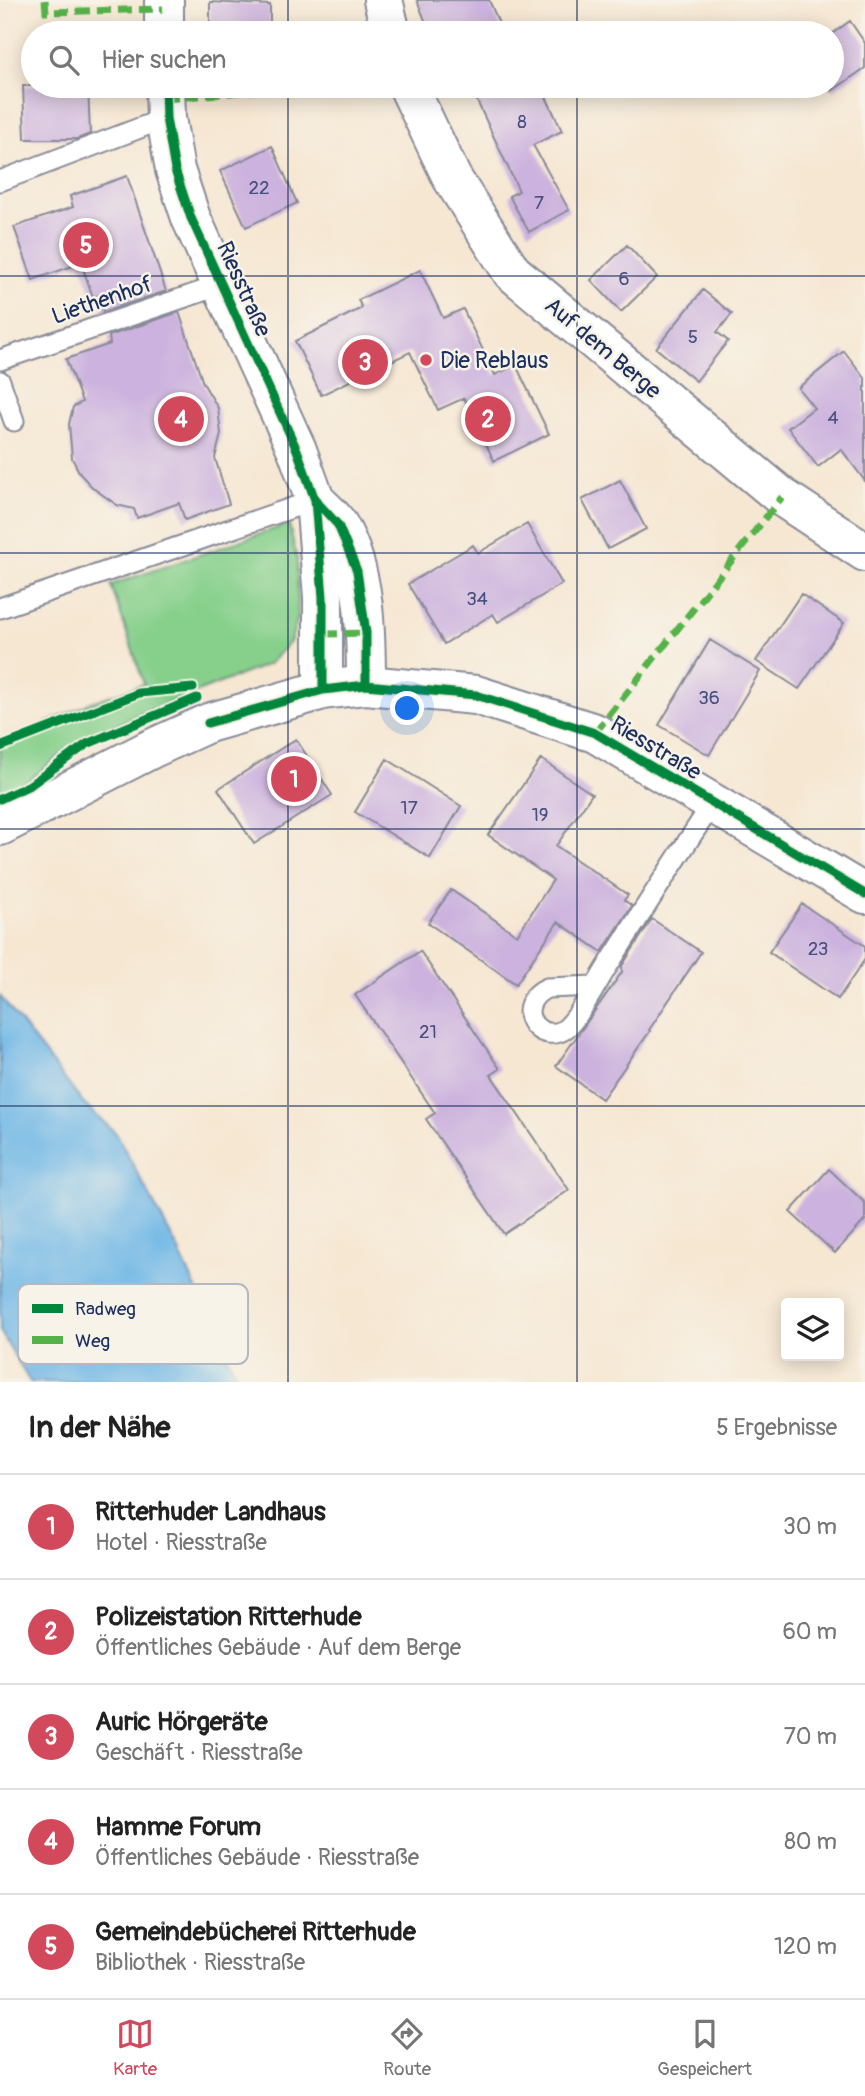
<!DOCTYPE html>
<html lang="de">
<meta charset="utf-8">
<style>
:root{--surface:#fff;--page:#f6f6f6;--text:#222;--muted:#767676;--line:#e0e0e0;--accent:#d1495b}
body{margin:0;font-family:Pangolin,sans-serif;background:var(--page);color:var(--text)}
.controls{position:absolute;right:21px;bottom:21px;display:grid;overflow:hidden;border-radius:7px;box-shadow:0 4px 18px #0003}
.controls button{width:63px;height:63px;display:grid;place-items:center;padding:0;border:0;border-bottom:2px solid var(--line);background:var(--surface);color:var(--text);font:35px sans-serif}
.you{position:absolute;left:408px;top:709px;width:24px;height:24px;margin:-18px;border:5px solid #fff;border-radius:50%;background:#1a73e8;box-shadow:0 0 0 10px #1a73e833}
.badge{display:grid;place-items:center;width:46px;height:46px;border-radius:50%;background:var(--accent);color:#fff;font-size:23px;font-weight:700}
.pin{position:absolute;translate:-50% -50%;border:4px solid #fff;box-shadow:0 2px 7px #0006}
.list{margin:0;padding:0;list-style:none}
h2{display:flex;justify-content:space-between;align-items:center;height:91px;margin:0;padding:0 28px;font-size:30px}
h2 small{font-size:23px;font-weight:400;color:var(--muted)}
.list li{display:grid;grid-template-columns:46px 1fr auto;gap:21px;align-items:center;box-sizing:border-box;height:105px;padding:0 28px;border-top:2px solid var(--line)}
.list b{display:block;font-size:26px;white-space:nowrap}
.list p{margin:0;font-size:23px;white-space:nowrap;color:var(--muted)}
.list em{font-size:23px;font-style:normal;color:var(--muted)}
.icon{flex:none;width:38px;height:38px;fill:none;stroke:currentColor;stroke-width:2;stroke-linecap:round;stroke-linejoin:round}
.map{position:relative;flex:none;width:865px;height:1382px;overflow:hidden}
.search{position:absolute;background:var(--surface);box-shadow:0 4px 18px #0003;left:21px;right:21px;top:21px;height:77px;display:flex;align-items:center;gap:18px;box-sizing:border-box;padding:0 24px;border-radius:38px;color:var(--muted);font-size:26px}
.sheet{height:616px;background:var(--surface)}
nav{display:flex;justify-content:space-around;align-items:center;box-sizing:border-box;height:98px;border-top:2px solid var(--line);background:var(--surface);font-size:19px;color:var(--muted)}
nav a{display:grid;justify-items:center;gap:4px}
nav .on{color:var(--accent)}
.map>svg:first-child{display:block}
.green{fill:#87d08c;stroke:#518075;stroke-width:2}
.water{fill:#6fb7e6;stroke:#4573a2;stroke-width:2}
.building{fill:#ccb2de}
.lines{fill:none;stroke-linecap:round;stroke-linejoin:round}
.lane-casing{stroke:#888b98;stroke-width:23}
.street-casing{stroke:#888b98;stroke-width:42}
.secondary-casing{stroke:#888b98;stroke-width:42}
.lane{stroke:#fff;stroke-width:19}
.street{stroke:#fff;stroke-width:38}
.secondary{stroke:#fff;stroke-width:38}
.quiet{stroke:#55b248;stroke-width:7;stroke-dasharray:14 7;stroke-linecap:butt}
.cycleway-casing{stroke:#f7f3e8;stroke-width:13}
.cycleway{stroke:#00873e;stroke-width:9}
.grid{fill:none;stroke:#1b2f5e;stroke-width:2;stroke-opacity:0.55}
.poi-dot{fill:#d1495b;stroke:#f7f3e8;stroke-width:2.5}
.labels{text-anchor:middle;dominant-baseline:central;stroke-width:5;stroke-linejoin:round;paint-order:stroke}
.number-label{font-size:19px;fill:#47507e}
.street-label{font-size:23px;fill:#1b2f5e;stroke:#f7f3e8}
.poi-label{font-size:23px;fill:#1b2f5e;stroke:#f7f3e8;text-anchor:start}
.key{fill:#f7f3e8;stroke:#b5b8bf;stroke-width:2}
.key-label{font-size:19px;fill:#1b2f5e}
</style>
<div class="map">
<svg width="865" height="1382" viewBox="0 0 865 1382">
<rect width="100%" height="100%" fill="#f7f3e8"/>
<filter id="ink" filterUnits="userSpaceOnUse"><feTurbulence type="fractalNoise" baseFrequency=".0143" numOctaves="2"/><feDisplacementMap in="SourceGraphic" scale="14" xChannelSelector="R" yChannelSelector="G"/><feConvolveMatrix kernelMatrix="1 2 1 2 8 2 1 2 1" color-interpolation-filters="sRGB"/></filter>
<filter id="wash" filterUnits="userSpaceOnUse"><feTurbulence type="fractalNoise" baseFrequency=".00686" numOctaves="4" result="noise"/><feDisplacementMap in="SourceGraphic" scale="28" xChannelSelector="R" yChannelSelector="G"/><feGaussianBlur stdDeviation="1.57" result="paint"/><feColorMatrix in="noise" values="0 0 0 0 0 0 0 0 0 0 0 0 0 0 0 0 0 1.4 0 .05"/><feComposite in="paint" operator="in"/></filter>
<g filter="url(#wash)">
<rect width="100%" height="100%" fill="#f6e7d3"/>
<!-- green -->
<path class="green" d="M289,524l8,35 1,59 -8,24 -21,22 -126,49 -68,31 -50,39 -25,12v-50l92,-43 52,-18 -33,-99z"/>
<!-- water -->
<path class="water" d="M0,996l84,108 32,29 61,114 62,135h-209l-30,-51z"/>
<g id="blocks">
<!-- building -->
<path class="building" d="M417,0h72l14,33h-73z
M210,2l60,3v25l-21,1v2h-39z
M850,21l15,22v25l-33,23v-57z
M23,86h65l2,48 -13,5h-52z
M470,86h71l21,45 -29,14 36,65 -40,22 -20,-36 10,-5z
M272,146l25,57 -51,24 -26,-56z
M127,176l39,115 -63,21 -3,-17 -7,2 -12,-34 -48,17 -19,-53 59,-20 -3,-11z
M627,245l30,32 -36,35 -30,-32z
M420,270l23,48 20,-9 32,66 21,-10 33,69 -55,27 -30,-63 -26,12 -28,-58 -89,43 -26,-54 67,-33 -4,-8z
M703,290l29,24 -15,18 11,9 -32,40 -40,-33z
M179,312l24,71 15,25 3,26 -6,24 14,46 -44,16 -6,-17 -42,15 -3,-9 -17,-4 -24,-17 -13,-14 -8,-16 -3,-34 4,-17 9,-5 -16,-43 44,-15 -1,-8z
M844,351l21,27v103l-24,-32 -23,18 -30,-39 26,-20 -16,-20z
M620,480l26,49 -38,20 -26,-49z
M527,524l35,60 -64,38 -5,-8 -49,30 -36,-60 65,-39 5,8z
M801,594l43,29 -45,66 -43,-28z
M710,640l50,31 -51,84 -50,-30z
M296,739l36,56 -78,49 -36,-55z
M387,759l74,47 -31,52 -75,-46z
M541,759l51,35 -36,52 72,49 -4,5 8,6 -30,46 -44,-30 -42,62 -88,-61 23,-33 66,45 36,-55 -65,-45z
M802,904l63,42v13l-27,40 -69,-47z
M652,919l49,33 -52,78 1,1 -48,68 -46,-33 66,-94v-6z
M420,951l80,118 -9,6 78,115 -65,44 -78,-115 9,-6 -80,-118z
M829,1169l36,34v17l-30,33 -45,-41z"/>
</g>
</g>
<g filter="url(#ink)">
<use href="#blocks" fill-opacity="0" stroke="#888b98" stroke-width="2"/>
<g class="lines">
<defs>
<path id="lane" d="M0,181l166,-63
M0,360l221,-75
M0,381l14,40
M0,608l315,-108
M595,986l-48,2c-16,7 -25,25 -11,39 7,7 20,9 29,2 14,-11 32,-46 42,-62 35,-55 70,-110 106,-164"/>
<path id="street" d="M383,0l8,33
M408,86l44,92 60,94 270,225 83,55"/>
<path id="secondary" d="M164,0v33
M165,86l1,32 9,52 16,48 106,232 18,50 8,97v93
M317,502c7,7 17,15 22,24 27,47 27,106 27,159
M0,826l151,-77 57,-26 115,-33 43,-5 110,10 119,38 270,161"/>
</defs>
<!-- lane casing -->
<use href="#lane" class="lane-casing"/>
<!-- street casing -->
<use href="#street" class="street-casing"/>
<!-- secondary casing -->
<use href="#secondary" class="secondary-casing"/>
<!-- lane -->
<use href="#lane" class="lane"/>
<!-- street -->
<use href="#street" class="street"/>
<!-- secondary -->
<use href="#secondary" class="secondary"/>
<!-- quiet -->
<path class="quiet" d="M45,0l1,12 117,-3
M165,99l140,-13
M324,634l42,-1
M595,733l187,-236"/>
<defs>
<path id="cycleway" d="M165,86l1,32 9,52 16,48 106,232 18,50 8,97v93
M315,500l23,25 19,46 9,62v52
M208,723l115,-33 43,-5 110,10 119,38 270,161
M0,747l139,-54 54,-5
M0,799l30,-14 57,-41 110,-46"/>
</defs>
<!-- cycleway casing -->
<use href="#cycleway" class="cycleway-casing"/>
<!-- cycleway -->
<use href="#cycleway" class="cycleway"/>
</g>
</g>
<!-- grid -->
<path class="grid" d="M288,0v33M577,0v33M288,86v1296M577,86v1296M0,276h865M0,553h865M0,829h865M0,1106h865"/>
<!-- markers -->
<circle class="poi-dot" cx="426" cy="360" r="7"/>
<g class="labels">
<!-- number labels -->
<g class="number-label">
<text x="522" y="122">8</text>
<text x="259" y="188">22</text>
<text x="539" y="203">7</text>
<text x="624" y="279">6</text>
<text x="693" y="337">5</text>
<text x="833" y="418">4</text>
<text x="477" y="599">34</text>
<text x="709" y="698">36</text>
<text x="409" y="808">17</text>
<text x="540" y="815">19</text>
<text x="818" y="949">23</text>
<text x="428" y="1032">21</text>
</g>
<!-- street labels -->
<g class="street-label">
<text transform="translate(244 289) rotate(66)">Riesstraße</text>
<text transform="translate(102 300) rotate(-19)">Liethenhof</text>
<text transform="translate(603 348) rotate(40)">Auf dem Berge</text>
<text transform="translate(656 748) rotate(31)">Riesstraße</text>
</g>
<!-- poi labels -->
<g class="poi-label">
<text x="440" y="360">Die Reblaus</text>
</g>
</g>
<!-- legend -->
<rect x="18" y="1284" width="230" height="80" rx="10" class="key"/>
<rect x="32" y="1304" width="31" height="9" fill="#00873e"/>
<rect x="32" y="1336" width="31" height="8" fill="#55b248"/>
<g class="key-label">
<text x="75" y="1315">Radweg</text>
<text x="75" y="1347">Weg</text>
</g>
</svg>
<div class="controls">
<button><svg class="icon" aria-label="layers" viewBox="0 0 24 24"><path d="M12 4l9 5-9 5-9-5zM3 14l9 5 9-5"/></svg></button>
</div>
<div class="you"></div>
<div class="pin badge" style="left:294px;top:779px">1</div>
<div class="pin badge" style="left:488px;top:419px">2</div>
<div class="pin badge" style="left:365px;top:362px">3</div>
<div class="pin badge" style="left:181px;top:419px">4</div>
<div class="pin badge" style="left:86px;top:245px">5</div>
<div class="search"><svg class="icon" aria-label="search" viewBox="0 0 24 24"><circle cx="10" cy="10" r="6"/><path d="M15 15l6 6"/></svg>Hier suchen</div>
</div>
<section class="sheet">
<h2>In der Nähe<small>5 Ergebnisse</small></h2>
<ul class="list">
<li><span class="badge">1</span><div><b>Ritterhuder Landhaus</b><p>Hotel · Riesstraße</p></div><em>30 m</em></li>
<li><span class="badge">2</span><div><b>Polizeistation Ritterhude</b><p>Öffentliches Gebäude · Auf dem Berge</p></div><em>60 m</em></li>
<li><span class="badge">3</span><div><b>Auric Hörgeräte</b><p>Geschäft · Riesstraße</p></div><em>70 m</em></li>
<li><span class="badge">4</span><div><b>Hamme Forum</b><p>Öffentliches Gebäude · Riesstraße</p></div><em>80 m</em></li>
<li><span class="badge">5</span><div><b>Gemeindebücherei Ritterhude</b><p>Bibliothek · Riesstraße</p></div><em>120 m</em></li>
</ul>
</section>
<nav>
<a class="on"><svg class="icon" aria-label="map" viewBox="0 0 24 24"><path d="M3 6l6-2 6 2 6-2v14l-6 2-6-2-6 2zM9 4v14M15 6v14"/></svg>Karte</a>
<a><svg class="icon" aria-label="directions" viewBox="0 0 24 24"><path d="M12 3l9 9-9 9-9-9zM9 14v-3h6M13 9l2 2-2 2"/></svg>Route</a>
<a><svg class="icon" aria-label="saved" viewBox="0 0 24 24"><path d="M7 4h10v16l-5-4-5 4z"/></svg>Gespeichert</a>
</nav>
